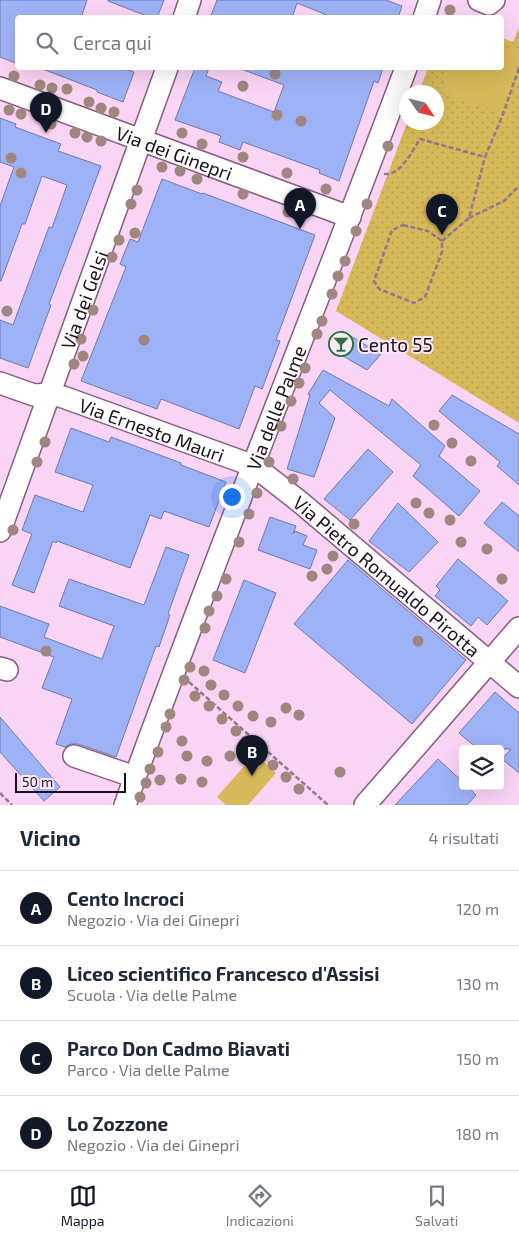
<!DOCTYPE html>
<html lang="it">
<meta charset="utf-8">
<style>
body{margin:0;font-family:"Exo 2",sans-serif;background:#f2f2f3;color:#1f2937}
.controls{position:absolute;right:15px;bottom:15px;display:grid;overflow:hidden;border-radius:5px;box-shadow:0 5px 20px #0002}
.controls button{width:45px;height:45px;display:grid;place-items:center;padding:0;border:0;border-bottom:1px solid #e0e1e3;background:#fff;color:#1f2937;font:25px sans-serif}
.compass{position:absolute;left:399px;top:85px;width:45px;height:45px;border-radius:50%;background:#fff;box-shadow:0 5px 20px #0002;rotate:125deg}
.scale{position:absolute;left:15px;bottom:12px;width:111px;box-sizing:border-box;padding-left:5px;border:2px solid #1f0f1d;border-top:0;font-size:14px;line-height:18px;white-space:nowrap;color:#1f0f1d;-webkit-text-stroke:4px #fbe8f8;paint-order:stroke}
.you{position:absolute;left:231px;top:496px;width:18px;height:18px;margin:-12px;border:4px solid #fff;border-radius:50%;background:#1a73e8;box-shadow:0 0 0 8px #1a73e833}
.badge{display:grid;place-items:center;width:32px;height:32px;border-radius:50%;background:#111827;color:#fff;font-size:16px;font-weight:700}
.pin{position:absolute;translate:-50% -41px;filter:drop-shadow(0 1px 2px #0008)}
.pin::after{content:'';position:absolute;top:26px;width:18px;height:15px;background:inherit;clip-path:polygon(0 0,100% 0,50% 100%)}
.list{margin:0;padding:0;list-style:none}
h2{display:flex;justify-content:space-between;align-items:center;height:65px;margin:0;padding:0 20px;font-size:21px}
h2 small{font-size:16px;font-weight:400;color:#747a83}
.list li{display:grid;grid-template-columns:32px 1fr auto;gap:15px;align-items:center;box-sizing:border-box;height:75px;padding:0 20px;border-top:1px solid #e0e1e3}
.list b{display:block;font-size:19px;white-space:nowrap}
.list p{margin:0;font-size:16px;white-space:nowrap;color:#747a83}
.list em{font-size:16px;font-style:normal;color:#747a83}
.icon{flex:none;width:28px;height:28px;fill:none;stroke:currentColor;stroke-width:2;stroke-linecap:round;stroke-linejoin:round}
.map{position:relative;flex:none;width:519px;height:805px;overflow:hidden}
.search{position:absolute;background:#fff;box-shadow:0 5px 20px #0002;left:15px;right:15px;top:15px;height:55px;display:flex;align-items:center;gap:12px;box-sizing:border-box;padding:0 18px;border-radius:5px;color:#747a83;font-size:19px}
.sheet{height:365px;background:#fff}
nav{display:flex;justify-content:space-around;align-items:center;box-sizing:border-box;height:70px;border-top:1px solid #e0e1e3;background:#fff;font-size:14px;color:#747a83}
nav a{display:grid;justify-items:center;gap:2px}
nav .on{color:#111827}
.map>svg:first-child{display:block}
.grass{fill:url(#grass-dots)}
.pitch{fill:#d8b959}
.building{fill:#9eb2f7;stroke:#6e7cab}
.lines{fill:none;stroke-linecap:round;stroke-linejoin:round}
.minor-casing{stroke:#875d81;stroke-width:24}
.path{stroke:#93778e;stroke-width:2.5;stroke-dasharray:5 2.5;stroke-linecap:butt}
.minor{stroke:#fff;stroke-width:21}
.tree{fill:#9f867e}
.labels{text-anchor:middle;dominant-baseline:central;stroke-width:4;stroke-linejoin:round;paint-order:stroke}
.street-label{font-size:19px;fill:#1f0f1d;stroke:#fbe8f8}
.poi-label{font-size:19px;fill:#1f0f1d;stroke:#fbe8f8;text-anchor:start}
</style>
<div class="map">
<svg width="519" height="805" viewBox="0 0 519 805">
<defs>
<pattern id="grass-dots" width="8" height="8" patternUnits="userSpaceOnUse" patternTransform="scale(1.25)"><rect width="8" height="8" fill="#d8b959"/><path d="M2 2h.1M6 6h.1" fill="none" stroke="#b99e4d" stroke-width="1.8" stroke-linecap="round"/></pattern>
</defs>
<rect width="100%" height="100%" fill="#fad4f4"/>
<!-- grass -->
<path class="grass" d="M 519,27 L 519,423 L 336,311 L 407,123 L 436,122 L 436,92 L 419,92 L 428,68 L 502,68 L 502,38 L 513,42 Z"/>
<!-- pitch -->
<path class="pitch" d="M 502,48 L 519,53 L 519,57 L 501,112 L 441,93 L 449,68 L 502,68 Z
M 255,754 L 276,773 L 248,805 L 226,805 L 217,797 Z"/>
<!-- building -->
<path class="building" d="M 0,0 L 87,0 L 81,18 L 18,18 L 18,64 L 0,57 Z
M 108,0 L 164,0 L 157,18 L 152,18 L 108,1 Z
M 217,0 L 386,0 L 402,6 L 398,18 L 334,18 L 297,3 L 292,18 L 210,18 Z
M 40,68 L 122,68 L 134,72 L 123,102 L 97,92 L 97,90 Z
M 195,68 L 209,68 L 206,76 L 222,82 L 218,91 L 274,112 L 284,85 L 241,69 L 241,68 L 383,68 L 378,83 L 374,81 L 339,181 L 319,173 L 320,170 L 243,142 L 240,150 L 219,142 L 221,136 L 175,120 Z
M 0,118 L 16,124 L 15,127 L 61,144 L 58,151 L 101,166 L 49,304 L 51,305 L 28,368 L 0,358 L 0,320 L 13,325 L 49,227 L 52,228 L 67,185 L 42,176 L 25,224 L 22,224 L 1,281 L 0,281 L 0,206 L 14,167 L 0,162 Z
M 162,179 L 202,194 L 203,193 L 315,235 L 276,340 L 280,341 L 262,389 L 255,386 L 239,429 L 161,399 L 157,409 L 81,381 L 126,267 L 120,264 L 130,239 L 138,242 Z
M 342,331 L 381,354 L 367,370 L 331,349 Z
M 323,370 L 389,406 L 392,399 L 445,446 L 439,456 L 480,491 L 459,516 L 413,476 L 421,465 L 330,390 L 319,403 L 335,418 L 314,477 L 287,469 L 310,395 L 308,394 Z
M 452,395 L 519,434 L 519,485 L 497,466 L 500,462 L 439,411 Z
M 71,428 L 109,442 L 111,437 L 181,463 L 181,465 L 226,482 L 209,527 L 164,511 L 161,519 L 150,515 L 130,568 L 57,541 L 56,543 L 53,541 L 34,593 L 12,585 L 32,534 L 22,530 L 35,495 L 83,512 L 93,485 L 55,472 Z
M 368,449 L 393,472 L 350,520 L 324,499 Z
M 502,502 L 519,516 L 519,552 L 484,523 Z
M 398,503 L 438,542 L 409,572 L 369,541 Z
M 270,517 L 296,526 L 293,534 L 295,531 L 307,536 L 303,545 L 317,550 L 310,569 L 258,550 Z
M 166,547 L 189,555 L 168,614 L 170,615 L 159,647 L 156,646 L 116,757 L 78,744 L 71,744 L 65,747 L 56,744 L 72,699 L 42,688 L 54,657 L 0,637 L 0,606 L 49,624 L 44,637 L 102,659 L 114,626 L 59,606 L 69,579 L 144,605 Z
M 458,559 L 508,601 L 487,625 L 478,617 L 471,626 L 435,596 L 440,590 L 436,586 Z
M 348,560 L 466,660 L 412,724 L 294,624 Z
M 244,580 L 276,593 L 245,673 L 213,660 Z
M 495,692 L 519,713 L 519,773 L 502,759 L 511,749 L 478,749 L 459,733 Z
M 0,717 L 60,787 L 44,801 L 0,752 Z
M 438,759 L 463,782 L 463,786 L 467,786 L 476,795 L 467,805 L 395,805 Z"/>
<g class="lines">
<defs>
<g id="minor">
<path d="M 479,0 L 489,4 L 494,0"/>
<path d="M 184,18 L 190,0"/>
<path d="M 424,18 L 430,0"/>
<path id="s1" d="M 0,88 L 350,217"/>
<path id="s2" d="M 0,383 L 34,395 L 49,394 L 63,397 L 254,466 L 300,502 L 519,687"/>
<path id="s3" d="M 0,531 L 167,68"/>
<path d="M 0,668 L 7,670"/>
<path d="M 74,756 L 135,777"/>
<path id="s4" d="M 125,805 C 214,558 314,314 406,68"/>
<path d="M 365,805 L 519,628"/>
</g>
</defs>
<!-- minor casing -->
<use href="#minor" class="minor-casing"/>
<!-- path -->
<path class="path" d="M 384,174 C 401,176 412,151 420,139 L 485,157 L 502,117 L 519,68
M 469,218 L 504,201 L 519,186
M 403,225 L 428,231 L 442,241 L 442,252 L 425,297 L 414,303 L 379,289 L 374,281 L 392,230 Z
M 442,241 L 469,218 L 485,157
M 189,682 L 328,805
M 0,793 L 12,805"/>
<!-- minor -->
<use href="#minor" class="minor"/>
</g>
<!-- trees -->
<g class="tree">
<circle cx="450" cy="10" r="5.5"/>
<circle cx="275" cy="74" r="5.5"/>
<circle cx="14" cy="76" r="5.5"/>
<circle cx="40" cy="85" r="5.5"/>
<circle cx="243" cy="86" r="5.5"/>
<circle cx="52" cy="88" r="5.5"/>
<circle cx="67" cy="89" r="5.5"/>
<circle cx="89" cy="102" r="5.5"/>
<circle cx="101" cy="108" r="5.5"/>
<circle cx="9" cy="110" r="5.5"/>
<circle cx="114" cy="112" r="5.5"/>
<circle cx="21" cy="114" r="5.5"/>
<circle cx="277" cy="115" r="5.5"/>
<circle cx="301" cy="121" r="5.5"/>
<circle cx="51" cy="124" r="5.5"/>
<circle cx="75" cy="133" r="5.5"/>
<circle cx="182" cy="133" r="5.5"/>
<circle cx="87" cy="137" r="5.5"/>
<circle cx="101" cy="141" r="5.5"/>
<circle cx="202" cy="144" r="5.5"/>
<circle cx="388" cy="146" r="5.5"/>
<circle cx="243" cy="157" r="5.5"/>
<circle cx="11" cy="158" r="5.5"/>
<circle cx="162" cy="167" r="5.5"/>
<circle cx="180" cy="171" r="5.5"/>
<circle cx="21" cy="173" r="5.5"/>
<circle cx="287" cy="173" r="5.5"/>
<circle cx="197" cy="179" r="5.5"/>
<circle cx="326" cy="189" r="5.5"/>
<circle cx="137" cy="190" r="5.5"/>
<circle cx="243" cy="194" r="5.5"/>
<circle cx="131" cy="204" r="5.5"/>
<circle cx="367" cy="204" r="5.5"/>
<circle cx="288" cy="212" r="5.5"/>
<circle cx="356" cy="231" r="5.5"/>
<circle cx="135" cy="233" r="5.5"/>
<circle cx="119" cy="240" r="5.5"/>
<circle cx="112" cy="257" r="5.5"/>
<circle cx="345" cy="261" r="5.5"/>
<circle cx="338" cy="276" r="5.5"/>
<circle cx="332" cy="294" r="5.5"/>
<circle cx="93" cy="310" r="5.5"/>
<circle cx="7" cy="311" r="5.5"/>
<circle cx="322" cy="321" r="5.5"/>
<circle cx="317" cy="334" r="5.5"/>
<circle cx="81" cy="339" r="5.5"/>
<circle cx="144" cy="340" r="5.5"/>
<circle cx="83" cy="356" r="5.5"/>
<circle cx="74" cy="364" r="5.5"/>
<circle cx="305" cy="368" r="5.5"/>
<circle cx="299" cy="383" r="5.5"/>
<circle cx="291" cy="401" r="5.5"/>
<circle cx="434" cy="425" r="5.5"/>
<circle cx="281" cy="426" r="5.5"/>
<circle cx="45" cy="442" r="5.5"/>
<circle cx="452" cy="443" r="5.5"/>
<circle cx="471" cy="461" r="5.5"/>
<circle cx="37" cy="462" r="5.5"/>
<circle cx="269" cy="462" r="5.5"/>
<circle cx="293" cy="479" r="5.5"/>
<circle cx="257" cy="493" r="5.5"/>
<circle cx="416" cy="503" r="5.5"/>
<circle cx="429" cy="513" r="5.5"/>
<circle cx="249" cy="514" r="5.5"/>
<circle cx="450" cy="520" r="5.5"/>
<circle cx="354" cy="524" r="5.5"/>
<circle cx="13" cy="530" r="5.5"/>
<circle cx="239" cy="542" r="5.5"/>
<circle cx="461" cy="542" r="5.5"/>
<circle cx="487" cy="549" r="5.5"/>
<circle cx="333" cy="556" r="5.5"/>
<circle cx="327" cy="569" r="5.5"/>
<circle cx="312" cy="576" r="5.5"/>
<circle cx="226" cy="579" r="5.5"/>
<circle cx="502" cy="579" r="5.5"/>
<circle cx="217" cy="596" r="5.5"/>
<circle cx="209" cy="611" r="5.5"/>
<circle cx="205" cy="628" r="5.5"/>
<circle cx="418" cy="641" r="5.5"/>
<circle cx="46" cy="651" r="5.5"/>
<circle cx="190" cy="667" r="5.5"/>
<circle cx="204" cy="671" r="5.5"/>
<circle cx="184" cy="680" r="5.5"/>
<circle cx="211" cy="685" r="5.5"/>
<circle cx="224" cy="695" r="5.5"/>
<circle cx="195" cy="696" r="5.5"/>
<circle cx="209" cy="706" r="5.5"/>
<circle cx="238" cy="706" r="5.5"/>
<circle cx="286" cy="708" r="5.5"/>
<circle cx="170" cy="714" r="5.5"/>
<circle cx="299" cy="715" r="5.5"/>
<circle cx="253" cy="716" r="5.5"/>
<circle cx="222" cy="719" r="5.5"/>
<circle cx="271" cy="722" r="5.5"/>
<circle cx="166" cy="727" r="5.5"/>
<circle cx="236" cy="731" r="5.5"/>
<circle cx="182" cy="741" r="5.5"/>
<circle cx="246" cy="741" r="5.5"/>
<circle cx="158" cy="752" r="5.5"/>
<circle cx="260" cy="753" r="5.5"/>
<circle cx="187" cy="756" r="5.5"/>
<circle cx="230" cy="756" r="5.5"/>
<circle cx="207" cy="761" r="5.5"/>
<circle cx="273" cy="765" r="5.5"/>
<circle cx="150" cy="769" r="5.5"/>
<circle cx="340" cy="772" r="5.5"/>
<circle cx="286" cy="777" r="5.5"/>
<circle cx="181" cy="779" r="5.5"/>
<circle cx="160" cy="780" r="5.5"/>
<circle cx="202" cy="782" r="5.5"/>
<circle cx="146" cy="783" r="5.5"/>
<circle cx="299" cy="789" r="5.5"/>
<circle cx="140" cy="797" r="5.5"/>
</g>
<!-- icons -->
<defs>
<symbol id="bar-ring" viewBox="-11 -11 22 22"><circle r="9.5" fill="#fbe8f8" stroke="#277341" stroke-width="1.5"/><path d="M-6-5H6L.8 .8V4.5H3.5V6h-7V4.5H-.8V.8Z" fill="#277341"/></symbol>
</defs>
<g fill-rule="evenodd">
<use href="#bar-ring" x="327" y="330" width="28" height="28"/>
</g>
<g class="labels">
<!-- street labels -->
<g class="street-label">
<text stroke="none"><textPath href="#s1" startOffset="186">Via dei Ginepri</textPath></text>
<text stroke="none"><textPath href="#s3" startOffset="246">Via dei Gelsi</textPath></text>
<text stroke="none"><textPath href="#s4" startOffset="425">Via delle Palme</textPath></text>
<text stroke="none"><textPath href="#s2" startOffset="160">Via Ernesto Mauri</textPath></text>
<text stroke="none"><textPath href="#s2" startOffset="441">Via Pietro Romualdo Pirotta</textPath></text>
</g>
<!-- poi labels -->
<g class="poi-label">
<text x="358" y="344">Cento 55</text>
</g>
</g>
</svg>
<div class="controls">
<button><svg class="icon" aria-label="layers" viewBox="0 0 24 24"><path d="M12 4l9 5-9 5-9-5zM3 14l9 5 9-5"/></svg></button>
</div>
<svg class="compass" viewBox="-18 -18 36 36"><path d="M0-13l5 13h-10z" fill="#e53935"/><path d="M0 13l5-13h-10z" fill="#747a83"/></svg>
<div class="scale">50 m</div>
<div class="you"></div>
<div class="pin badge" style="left:300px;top:229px">A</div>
<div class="pin badge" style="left:252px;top:776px">B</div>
<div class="pin badge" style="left:442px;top:235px">C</div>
<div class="pin badge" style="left:46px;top:133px">D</div>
<div class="search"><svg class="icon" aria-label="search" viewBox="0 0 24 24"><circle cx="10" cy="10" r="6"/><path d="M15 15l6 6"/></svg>Cerca qui</div>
</div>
<section class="sheet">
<h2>Vicino<small>4 risultati</small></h2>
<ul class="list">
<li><span class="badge">A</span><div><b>Cento Incroci</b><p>Negozio · Via dei Ginepri</p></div><em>120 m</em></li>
<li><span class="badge">B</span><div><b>Liceo scientifico Francesco d'Assisi</b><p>Scuola · Via delle Palme</p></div><em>130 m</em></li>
<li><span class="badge">C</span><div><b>Parco Don Cadmo Biavati</b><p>Parco · Via delle Palme</p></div><em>150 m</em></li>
<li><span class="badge">D</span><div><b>Lo Zozzone</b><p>Negozio · Via dei Ginepri</p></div><em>180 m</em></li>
</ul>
</section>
<nav>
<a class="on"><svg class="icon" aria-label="map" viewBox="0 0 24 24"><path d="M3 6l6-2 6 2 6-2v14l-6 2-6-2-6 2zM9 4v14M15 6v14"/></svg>Mappa</a>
<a><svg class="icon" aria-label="directions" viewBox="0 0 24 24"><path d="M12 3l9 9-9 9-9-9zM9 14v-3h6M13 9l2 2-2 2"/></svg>Indicazioni</a>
<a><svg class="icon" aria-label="saved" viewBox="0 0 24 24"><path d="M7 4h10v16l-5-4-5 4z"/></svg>Salvati</a>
</nav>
